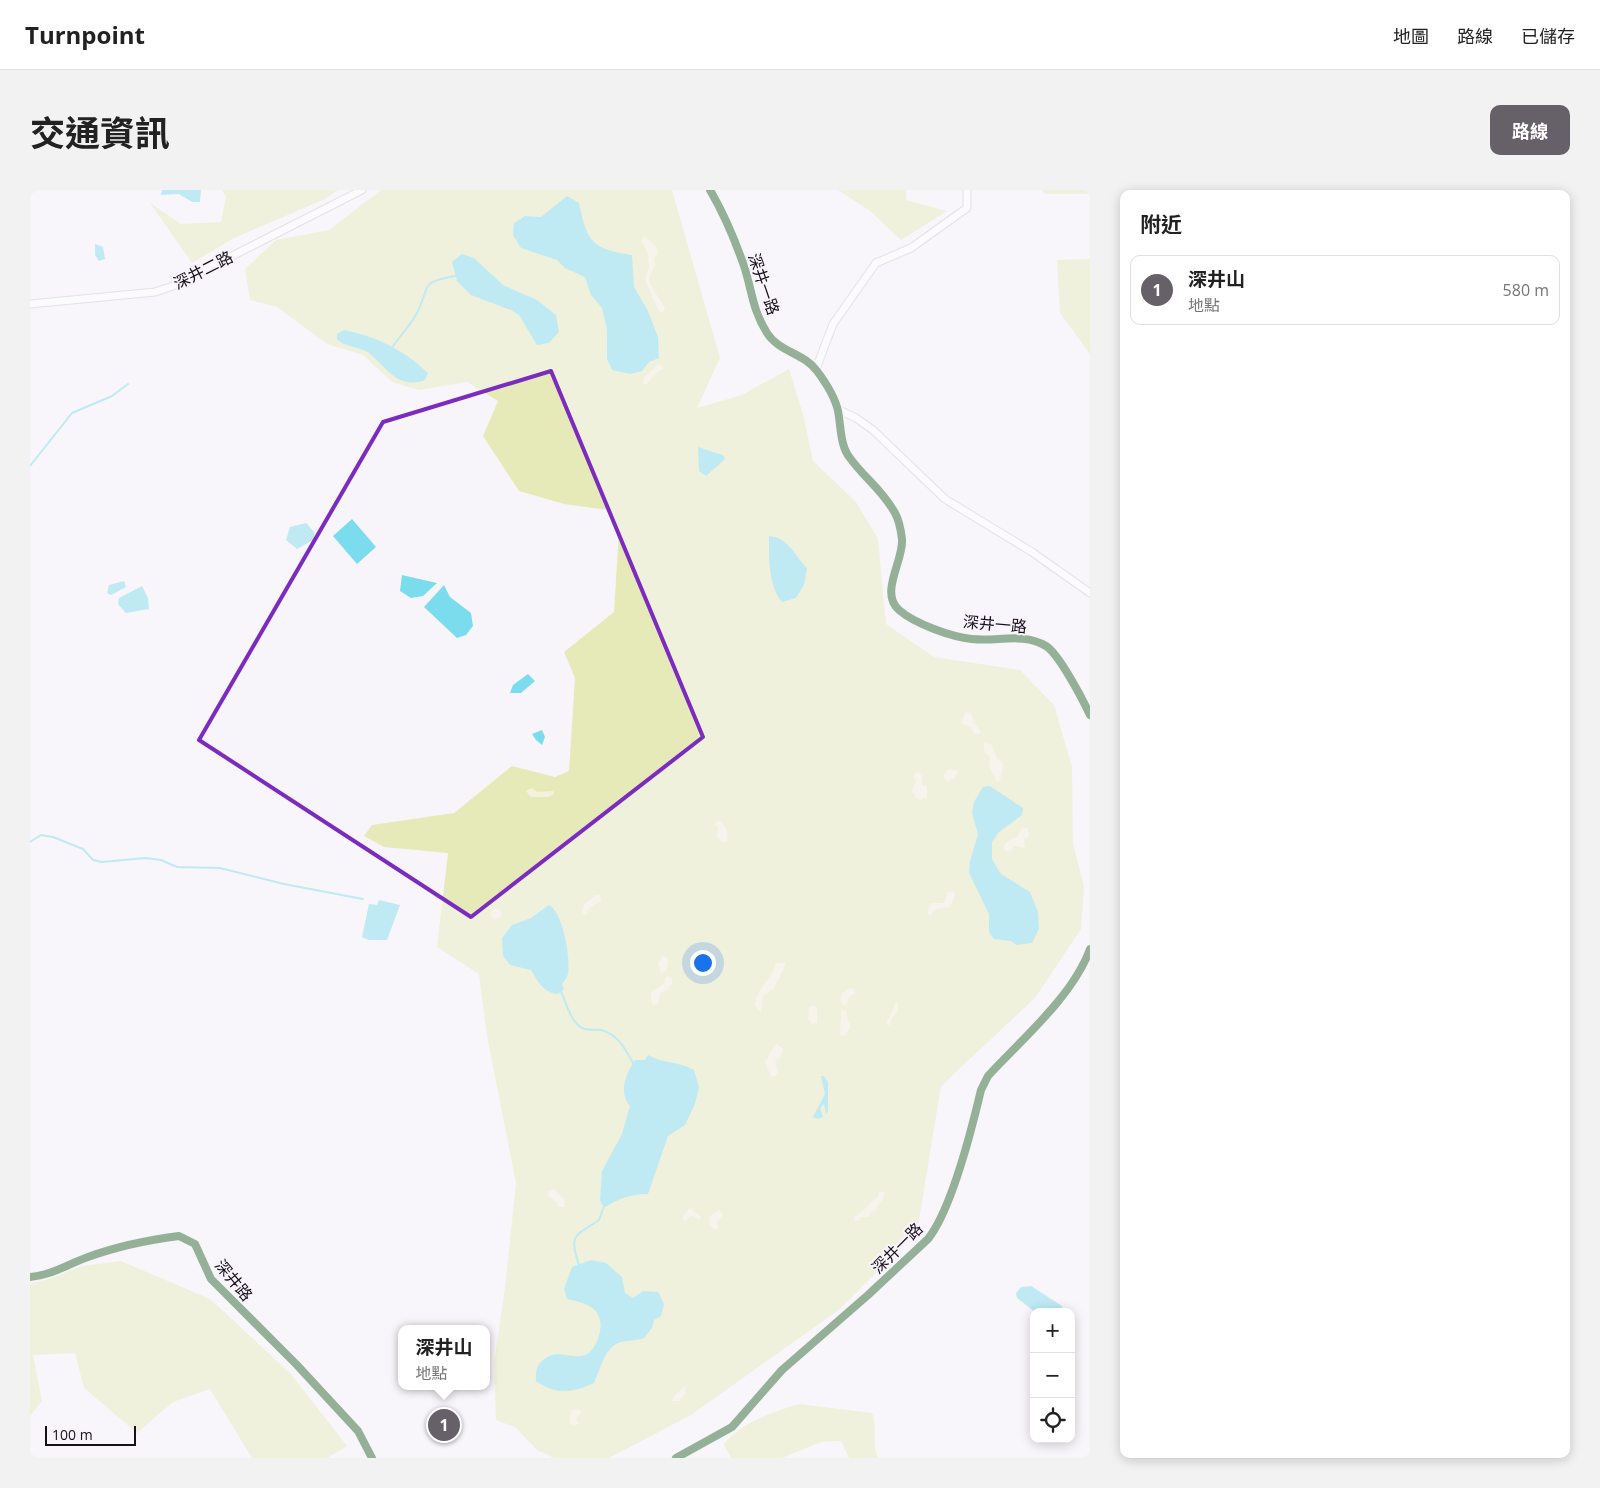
<!DOCTYPE html>
<html lang="zh-TW">
<meta charset="utf-8">
<style>
body{margin:0;font-family:"Open Sans","Noto Sans TC",sans-serif;background:#f2f2f2;color:#222}
.controls{position:absolute;right:15px;bottom:15px;display:grid;overflow:hidden;border-radius:10px;box-shadow:0 2px 12px #0003}
.controls button{width:45px;height:45px;display:grid;place-items:center;padding:0;border:0;border-bottom:1px solid #e0e0e0;background:#fff;color:#222;font:25px sans-serif}
.scale{position:absolute;left:15px;bottom:12px;width:91px;box-sizing:border-box;padding-left:5px;border:2px solid #170f1a;border-top:0;font-size:14px;line-height:18px;white-space:nowrap;color:#170f1a;-webkit-text-stroke:4px #f8f4fb;paint-order:stroke}
.you{position:absolute;left:672px;top:772px;width:18px;height:18px;margin:-12px;border:4px solid #fff;border-radius:50%;background:#1a73e8;box-shadow:0 0 0 8px #1a73e833}
.badge{display:grid;place-items:center;width:32px;height:32px;border-radius:50%;background:#666068;color:#fff;font-size:16px;font-weight:700}
.pin{position:absolute;translate:-50% -50%;border:2px solid #fff;box-shadow:0 1px 5px #0006}
.popup{position:absolute;left:368px;top:1135px;width:92px;height:65px;box-sizing:border-box;display:grid;place-content:center;border-radius:10px;background:#fff;filter:drop-shadow(0 1px 4px #0005);font-size:16px;white-space:nowrap;color:#767676}
.popup b{font-size:19px;color:#222}
.popup::after{content:'';position:absolute;left:50%;top:100%;margin-left:-10px;border:10px solid transparent;border-top-color:#fff}
.list{margin:0;padding:0;list-style:none}
h2{display:flex;justify-content:space-between;align-items:center;height:65px;margin:0;padding:0 20px;font-size:21px}
h2 small{font-size:16px;font-weight:400;color:#767676}
.list li{display:grid;grid-template-columns:32px 1fr auto;gap:15px;align-items:center;box-sizing:border-box;height:70px;margin:0 10px 10px;padding:0 10px;border:1px solid #e0e0e0;border-radius:10px}
.list b{display:block;font-size:19px;white-space:nowrap}
.list p{margin:0;font-size:16px;white-space:nowrap;color:#767676}
.list em{font-size:16px;font-style:normal;color:#767676}
.icon{flex:none;width:28px;height:28px;fill:none;stroke:currentColor;stroke-width:2;stroke-linecap:round;stroke-linejoin:round}
.map{position:relative;flex:none;width:1060px;height:1268px;overflow:hidden;border-radius:10px}
header{display:flex;align-items:center;gap:30px;box-sizing:border-box;height:70px;padding:0 25px;background:#fff;border-bottom:1px solid #e0e0e0}
header strong{font-size:24px}
nav{display:flex;gap:28px;margin-inline-start:auto;font-size:18px}
.intro{display:flex;align-items:center;justify-content:space-between;box-sizing:border-box;height:120px;padding:0 30px}
h1{margin:0;font-size:35px}
.button{padding:12px 22px;border-radius:10px;background:#666068;color:#fff;font-size:18px;font-weight:700}
main{display:flex;gap:30px;padding:0 30px}
aside{flex:1;background:#fff;border-radius:10px;box-shadow:0 2px 12px #0003}
.map>svg:first-child{display:block}
.green{fill:#e6eab9}
.sand{fill:#f7f0de}
.water{fill:#7adcec}
.lines{fill:none;stroke-linecap:round;stroke-linejoin:round}
.stream{stroke:#7adcec;stroke-width:2}
.minor-casing{stroke:#cdc8d0;stroke-width:9}
.minor{stroke:#fefefe;stroke-width:7}
.cycleway-casing{stroke:#f8f4fb;stroke-width:11}
.cycleway{stroke:#1b5e20;stroke-width:8}
.marked{fill:none;stroke:#7b2cbf;stroke-width:4;stroke-linejoin:round}
.labels{text-anchor:middle;dominant-baseline:central;stroke-width:4;stroke-linejoin:round;paint-order:stroke}
.street-label{font-size:16px;fill:#170f1a;stroke:#f8f4fb}
</style>
<header>
<strong>Turnpoint</strong>
<nav><a>地圖</a><a>路線</a><a>已儲存</a></nav>
</header>
<div class="intro"><h1>交通資訊</h1><a class="button">路線</a></div>
<main>
<div class="map">
<svg width="1060" height="1268" viewBox="0 0 1060 1268">
<rect width="100%" height="100%" fill="#f8f5fa"/>
<!-- green -->
<path class="green" d="M 192,0 L 308,0 L 295,9 L 204,48 L 162,73 L 120,13 L 151,34 L 191,32 L 196,7 Z
M 351,0 L 642,0 L 690,168 L 667,218 L 712,205 L 759,179 L 774,228 L 783,271 L 826,312 L 848,349 L 856,434 L 904,467 L 990,480 L 1024,515 L 1042,577 L 1043,654 L 1054,696 L 1051,739 L 1005,808 L 911,896 L 887,1042 L 810,1119 L 661,1225 L 579,1268 L 524,1268 L 507,1260 L 485,1237 L 466,1230 L 464,1173 L 475,1098 L 486,993 L 457,846 L 449,784 L 407,757 L 418,663 L 354,657 L 334,646 L 342,635 L 424,623 L 482,576 L 525,587 L 539,581 L 545,488 L 534,462 L 584,422 L 589,341 L 578,320 L 534,314 L 489,301 L 453,246 L 468,211 L 437,192 L 389,200 L 362,192 L 333,165 L 297,154 L 247,117 L 220,110 L 215,79 L 246,50 L 299,40 Z
M 808,0 L 876,0 L 876,10 L 917,21 L 871,50 L 840,21 Z
M 1012,0 L 1060,0 L 1060,4 L 1015,4 Z
M 1060,69 L 1060,164 L 1030,123 L 1027,70 Z
M 91,1071 L 180,1109 L 261,1184 L 317,1256 L 297,1268 L 222,1268 L 180,1199 L 143,1212 L 107,1243 L 54,1198 L 45,1163 L 3,1165 L 12,1211 L 0,1226 L 0,1094 L 52,1076 Z
M 769,1214 L 842,1223 C 848,1237 841,1251 848,1268 L 819,1268 L 811,1251 L 791,1252 L 752,1268 L 701,1268 L 694,1254 C 712,1232 743,1222 769,1214 Z"/>
<!-- sand -->
<path class="sand" d="M 615,46 L 627,58 L 628,64 L 624,68 L 625,75 L 619,88 L 620,94 L 635,118 L 633,122 L 629,122 L 615,90 L 619,77 L 618,63 L 611,50 Z
M 628,174 L 634,178 L 625,184 L 617,194 L 613,194 L 614,188 Z
M 936,522 L 941,523 L 944,532 L 951,542 L 949,544 L 944,544 L 942,538 L 931,533 Z
M 954,552 L 962,555 L 967,569 L 971,570 L 973,574 L 970,591 L 967,592 L 959,577 L 960,567 L 954,562 Z
M 918,579 L 928,581 L 924,589 L 920,589 L 918,592 L 913,586 Z
M 888,582 L 892,586 L 892,595 L 897,596 L 897,608 L 890,610 L 886,608 L 882,600 L 886,591 L 883,585 Z
M 502,598 L 507,602 L 523,601 L 524,604 L 518,607 L 501,607 L 496,601 Z
M 688,630 C 696,634 699,644 697,652 L 691,652 L 687,646 L 688,637 L 685,634 Z
M 992,638 L 998,638 L 999,647 L 994,649 L 995,658 L 983,656 L 982,661 L 977,662 L 974,659 L 975,653 L 987,647 Z
M 924,701 L 925,705 L 920,717 L 905,719 L 900,726 L 897,723 L 901,713 L 914,713 L 918,702 Z
M 564,705 L 570,705 L 571,711 L 558,719 L 557,725 L 554,725 L 552,723 L 554,714 L 562,709 Z
M460.5 724a5.5 5.5 0 1 1 11 0a5.5 5.5 0 1 1-11 0Z
M 633,765 L 638,769 L 636,781 L 631,783 L 628,774 Z
M 746,773 L 755,773 L 755,776 L 744,798 L 733,806 L 731,821 L 729,821 L 725,815 C 726,799 742,790 746,773 Z
M 638,786 L 642,788 L 642,794 L 637,800 L 630,803 L 628,814 L 622,815 L 621,802 L 634,794 L 635,788 Z
M 820,798 L 823,798 L 826,803 L 819,807 L 816,815 L 813,815 L 811,812 L 812,803 Z
M 866,811 L 868,813 L 868,821 L 861,830 L 860,836 L 856,832 L 860,827 Z
M 782,815 L 787,817 L 787,832 L 783,834 L 778,829 L 779,817 Z
M 816,820 L 818,831 L 821,836 L 815,846 L 810,845 L 811,821 Z
M 746,854 L 753,858 L 750,869 L 745,870 L 748,882 L 746,886 L 741,886 L 735,872 Z
M 524,999 L 534,1009 L 535,1017 L 528,1017 L 527,1012 L 518,1006 L 519,1001 Z
M 849,1002 L 855,1002 C 854,1010 848,1013 846,1021 L 840,1022 L 839,1027 L 831,1027 L 830,1030 L 824,1031 L 825,1026 C 835,1021 839,1013 848,1007 Z
M 660,1018 L 671,1027 L 670,1030 L 661,1026 L 656,1031 L 653,1030 L 653,1026 Z
M 690,1020 L 693,1025 L 687,1033 L 689,1038 L 685,1040 L 679,1034 L 680,1026 Z
M 655,1196 L 656,1203 L 649,1211 L 642,1211 L 644,1206 Z
M 549,1219 L 551,1222 L 546,1229 L 549,1233 L 544,1236 L 540,1233 L 541,1220 Z"/>
<!-- water -->
<path class="water" d="M 132,0 L 171,0 L 170,12 L 162,12 L 149,4 L 131,5 Z
M 537,6 L 549,13 C 557,52 562,59 602,65 L 604,97 L 618,121 L 628,147 L 629,168 L 619,172 L 612,181 L 600,184 L 582,180 L 577,169 L 577,139 L 572,118 L 561,105 L 555,87 L 535,78 L 527,70 L 491,58 L 483,45 L 484,33 L 495,26 L 511,27 Z
M 65,54 L 73,57 L 75,69 L 69,71 L 65,65 Z
M 432,64 L 444,68 L 473,95 L 507,110 L 526,125 L 529,142 L 519,153 L 507,155 L 489,125 L 481,120 L 441,105 L 427,91 L 422,72 Z
M 314,140 C 347,147 373,159 398,183 L 395,190 C 368,200 357,178 339,163 C 329,156 316,158 307,149 L 307,144 Z
M 668,257 L 693,265 L 695,269 L 676,286 L 669,281 Z
M 322,329 L 346,357 L 327,374 L 303,346 Z
M 276,333 L 285,343 L 283,350 L 267,359 L 256,350 L 260,337 Z
M 739,346 C 758,347 765,366 777,378 L 774,395 L 766,408 L 752,412 C 738,395 739,367 739,346 Z
M 372,385 L 407,393 L 393,406 L 381,408 L 370,401 Z
M 94,391 L 96,397 L 81,405 L 77,403 L 79,395 Z
M 414,395 L 420,407 L 441,423 L 443,436 L 436,445 L 427,448 L 394,417 Z
M 112,396 L 118,408 L 119,419 L 96,423 L 88,414 L 89,408 Z
M 498,484 L 505,491 L 491,503 L 480,503 L 483,495 Z
M 512,540 L 515,547 L 512,555 L 506,550 L 502,544 Z
M 960,596 L 993,618 L 992,625 L 969,642 L 962,652 L 962,669 L 971,684 L 1000,702 L 1008,722 L 1009,739 L 1002,753 L 987,755 L 981,751 L 964,749 L 959,742 L 959,724 L 939,683 L 940,671 L 948,644 L 942,623 L 944,612 L 953,597 Z
M 349,710 L 370,715 L 357,750 L 339,750 L 332,747 L 339,714 L 347,715 Z
M 519,715 C 533,722 541,769 538,784 C 537,788 534,791 532,794 L 534,799 L 528,804 C 514,803 508,792 501,780 L 480,775 L 473,766 L 472,748 L 482,735 L 501,728 Z
M 618,865 C 633,874 649,871 664,880 L 669,897 L 665,914 L 655,935 L 638,946 L 618,1004 C 602,1004 589,1008 576,1017 L 572,1015 L 570,1010 L 572,981 L 592,944 L 600,916 C 588,902 596,883 605,870 L 615,870 Z
M 791,886 L 794,886 L 798,892 L 798,921 L 796,924 L 794,914 L 790,918 L 793,927 L 787,929 L 783,927 L 795,904 Z
M 561,1070 L 576,1073 L 592,1087 L 595,1103 L 603,1108 L 613,1101 L 628,1102 L 634,1114 L 631,1126 L 624,1130 L 622,1138 L 614,1148 C 606,1151 599,1150 591,1152 C 575,1156 570,1180 564,1193 C 542,1203 526,1205 506,1191 C 505,1179 508,1172 519,1166 C 531,1160 548,1172 560,1162 C 565,1157 569,1148 570,1141 C 574,1118 556,1113 537,1109 L 534,1099 L 542,1077 Z
M 1001,1096 L 1032,1116 L 1032,1122 L 1005,1122 L 987,1108 L 986,1103 L 991,1097 Z"/>
<g class="lines">
<!-- stream -->
<path class="stream" d="M 363,156 C 371,145 381,134 387,123 C 401,95 389,92 426,86
M 0,276 L 42,223 L 82,206 L 98,194
M 0,652 L 11,645 L 23,647 L 53,659 L 63,670 L 72,672 L 115,668 L 131,670 L 147,677 L 190,678 L 254,694 L 333,709
M 531,802 C 537,814 540,831 552,838 C 558,841 565,839 571,840 C 588,844 595,859 603,873
M 549,1075 C 538,1043 546,1046 569,1030 L 574,1016"/>
<defs>
<path id="minor" d="M 680,0 C 694,24 705,50 714,76 C 722,100 722,119 737,143 C 749,162 774,163 787,181 C 796,193 805,207 808,221 C 811,236 810,256 820,268 C 835,289 851,298 865,323 C 869,330 871,341 872,349 C 874,370 849,403 869,420 C 885,434 922,447 942,449 C 967,452 993,442 1016,456 C 1029,464 1053,510 1060,525
M 0,114 L 125,102 L 143,96 L 332,0
M 786,179 L 803,134 L 846,73 L 881,58 L 937,18 L 937,0
M 807,219 L 826,228 L 843,240 L 915,309 L 1002,362 L 1060,403
M 0,1087 C 22,1085 38,1074 58,1067 C 88,1056 118,1050 149,1046 L 165,1054 L 181,1089 L 266,1174 L 328,1241 L 342,1268
M 646,1268 L 702,1237 L 752,1180 L 838,1105 L 898,1049 C 921,1020 942,938 951,900 L 958,886 C 992,849 1043,806 1060,759"/>
</defs>
<!-- minor casing -->
<use href="#minor" class="minor-casing"/>
<!-- minor -->
<use href="#minor" class="minor"/>
<defs>
<path id="cycleway" d="M 680,0 C 694,24 705,50 714,76 C 722,100 722,119 737,143 C 749,162 774,163 787,181 C 796,193 805,207 808,221 C 811,236 810,256 820,268 C 835,289 851,298 865,323 C 869,330 871,341 872,349 C 874,370 849,403 869,420 C 885,434 922,447 942,449 C 967,452 993,442 1016,456 C 1029,464 1053,510 1060,525
M 0,1087 C 22,1085 38,1074 58,1067 C 88,1056 118,1050 149,1046 L 165,1054 L 181,1089 L 266,1174 L 328,1241 L 342,1268
M 646,1268 L 702,1237 L 752,1180 L 838,1105 L 898,1049 C 921,1020 942,938 951,900 L 958,886 C 992,849 1043,806 1060,759"/>
</defs>
<!-- cycleway casing -->
<use href="#cycleway" class="cycleway-casing"/>
<!-- cycleway -->
<use href="#cycleway" class="cycleway"/>
</g>
<!-- marked area -->
<path d="M0 0H1060V1268H0ZM 521,181 L 673,547 L 441,727 L 169,550 L 353,232 Z" fill="#f8f5fa" fill-opacity=".55" fill-rule="evenodd"/>
<path class="marked" d="M 521,181 L 673,547 L 441,727 L 169,550 L 353,232 Z"/>
<g class="labels">
<!-- street labels -->
<g class="street-label">
<text transform="translate(173 80) rotate(-27)">深井二路</text>
<text transform="translate(734 94) rotate(71)">深井一路</text>
<text transform="translate(965 434) rotate(5)">深井一路</text>
<text transform="translate(867 1058) rotate(-45)">深井一路</text>
<text transform="translate(204 1090) rotate(50)">深井路</text>
</g>
</g>
</svg>
<div class="controls">
<button>+</button>
<button>−</button>
<button><svg class="icon" aria-label="locate" viewBox="0 0 24 24"><circle cx="12" cy="12" r="6"/><path d="M12 2v4M12 18v4M2 12h4M18 12h4"/></svg></button>
</div>
<div class="scale">100 m</div>
<div class="you"></div>
<div class="pin badge" style="left:414px;top:1235px">1</div>
<div class="popup"><b>深井山</b>地點</div>
</div>
<aside>
<h2>附近<small></small></h2>
<ul class="list">
<li><span class="badge">1</span><div><b>深井山</b><p>地點</p></div><em>580 m</em></li>
</ul>
</aside>
</main>
